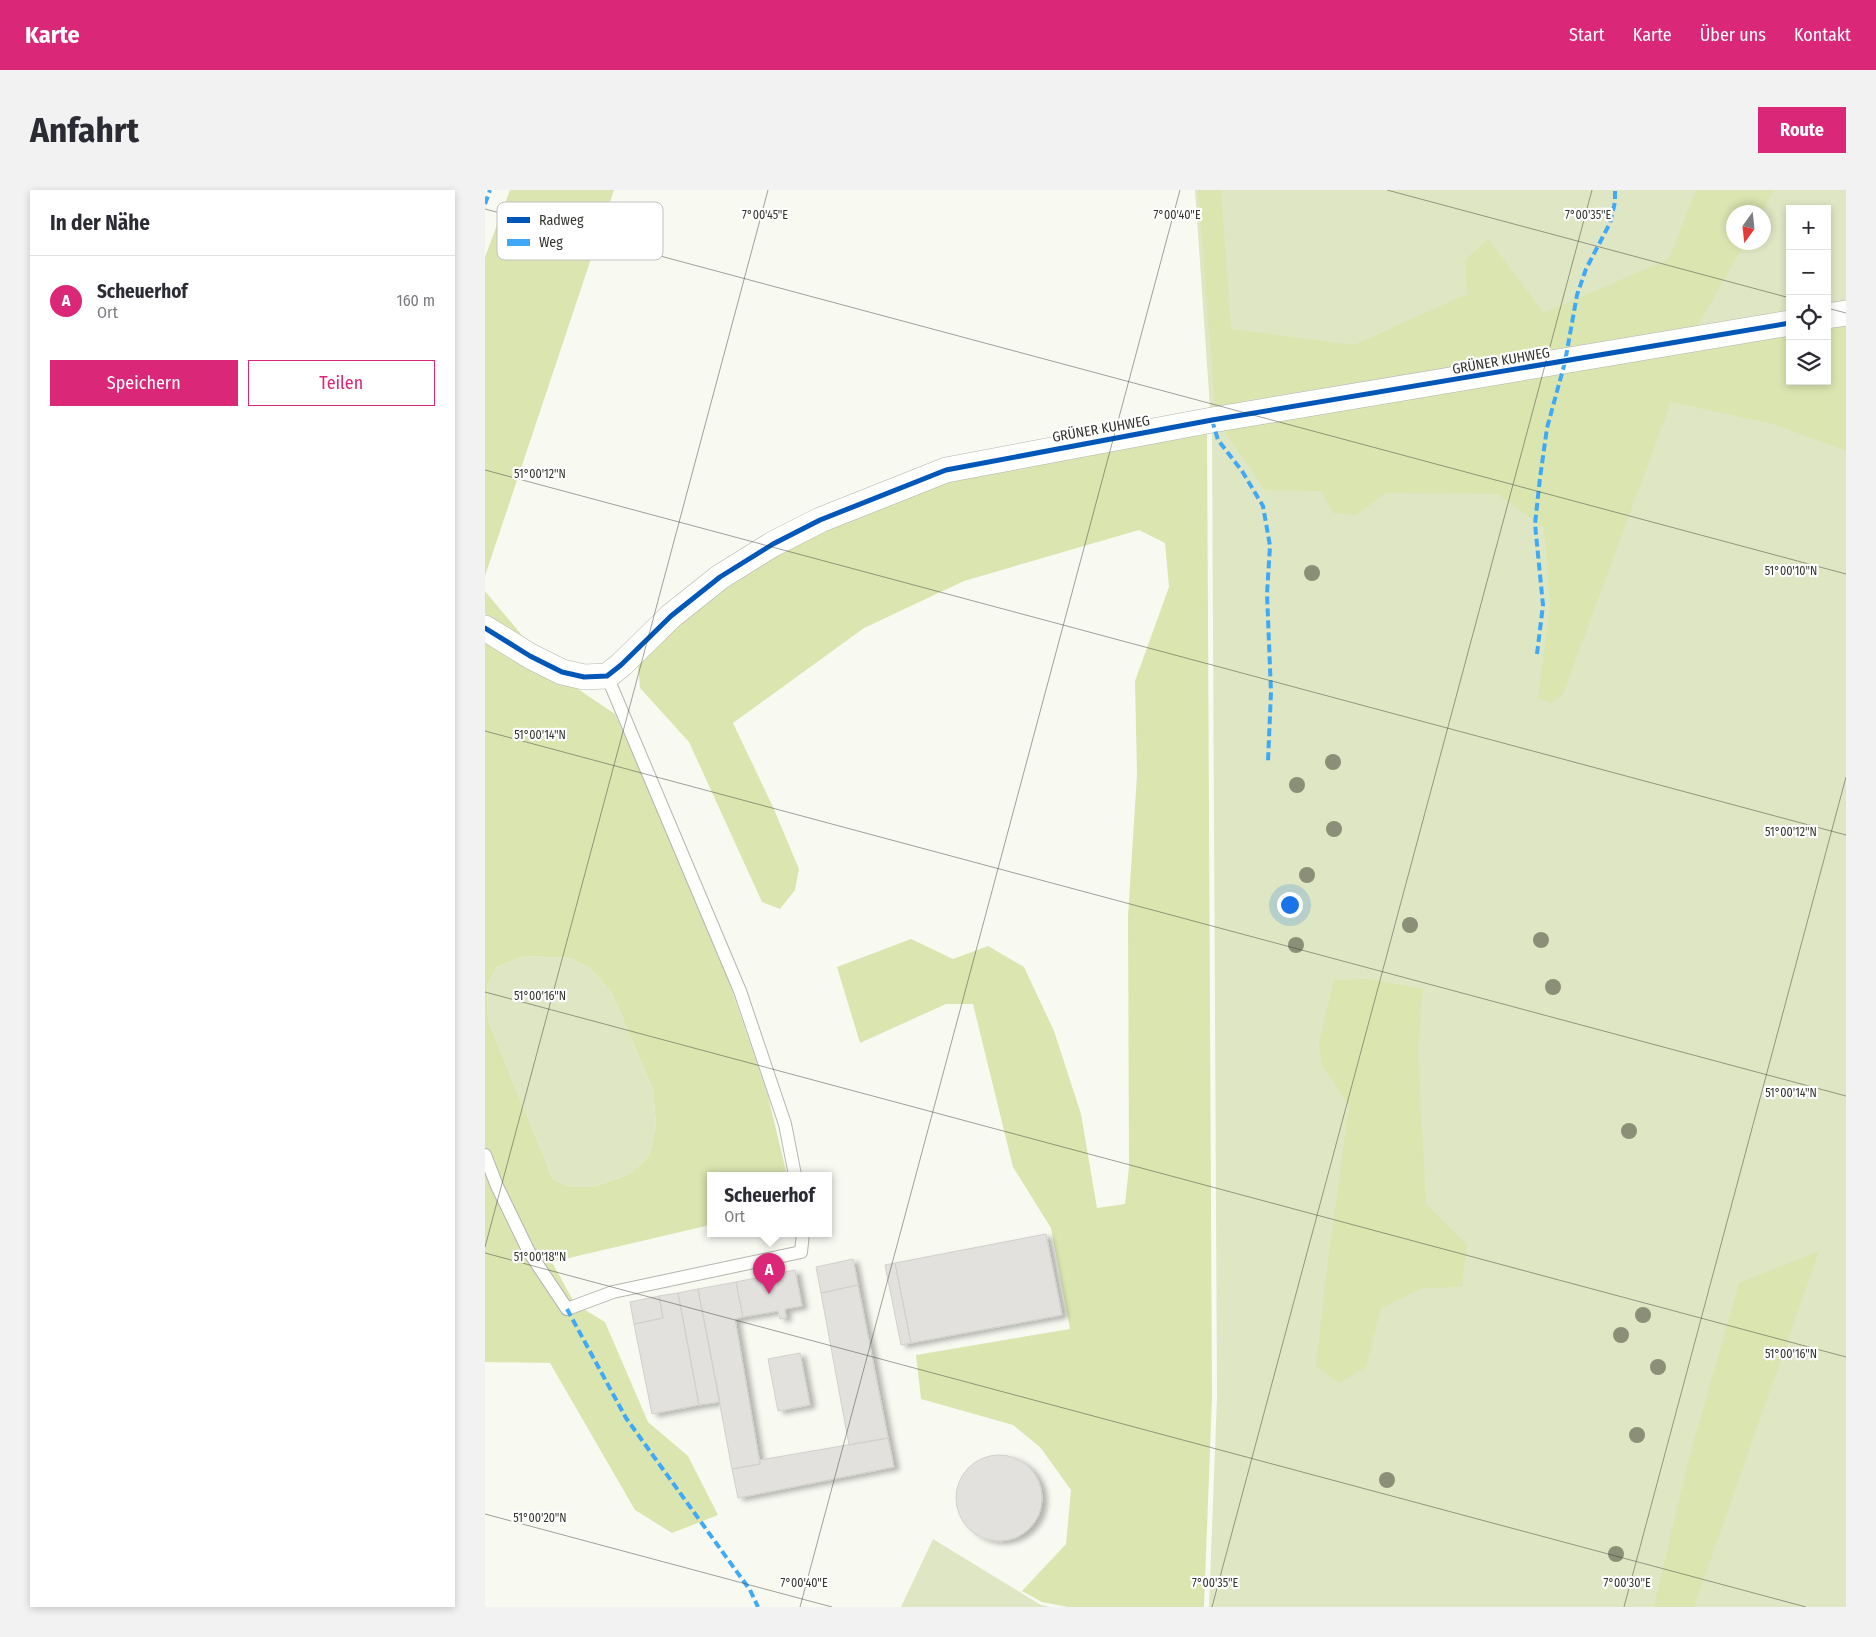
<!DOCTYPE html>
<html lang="de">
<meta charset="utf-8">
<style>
body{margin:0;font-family:"Fira Sans Condensed",sans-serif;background:#f2f2f3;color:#2b2b33}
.controls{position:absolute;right:15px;top:15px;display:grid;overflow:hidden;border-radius:0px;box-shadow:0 2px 8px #0003}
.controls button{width:45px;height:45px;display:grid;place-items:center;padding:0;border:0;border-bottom:1px solid #e1e1e2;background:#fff;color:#2b2b33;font:25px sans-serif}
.compass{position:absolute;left:1241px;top:15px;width:45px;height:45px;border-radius:50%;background:#fff;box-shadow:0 2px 8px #0003;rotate:195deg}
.you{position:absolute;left:804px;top:714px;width:18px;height:18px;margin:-12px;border:4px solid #fff;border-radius:50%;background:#1a73e8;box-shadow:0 0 0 8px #1a73e833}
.badge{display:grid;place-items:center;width:32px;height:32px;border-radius:50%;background:#db2777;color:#fff;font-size:16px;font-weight:700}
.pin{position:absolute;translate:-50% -41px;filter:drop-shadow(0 1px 2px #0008)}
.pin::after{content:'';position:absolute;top:26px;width:18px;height:15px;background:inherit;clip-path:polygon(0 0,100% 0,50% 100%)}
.popup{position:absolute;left:222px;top:982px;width:125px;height:65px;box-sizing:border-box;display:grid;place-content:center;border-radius:0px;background:#fff;filter:drop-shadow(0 1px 4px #0005);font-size:16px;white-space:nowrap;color:#7c7c81}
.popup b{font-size:19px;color:#2b2b33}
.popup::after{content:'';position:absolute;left:50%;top:100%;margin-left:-10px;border:10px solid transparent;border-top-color:#fff}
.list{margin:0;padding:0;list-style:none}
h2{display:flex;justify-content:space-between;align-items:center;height:65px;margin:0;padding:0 20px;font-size:21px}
h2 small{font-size:16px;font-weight:400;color:#7c7c81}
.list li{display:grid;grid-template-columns:32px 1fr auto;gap:15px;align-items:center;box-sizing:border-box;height:90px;padding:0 20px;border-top:1px solid #e1e1e2}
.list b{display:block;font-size:19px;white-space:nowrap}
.list p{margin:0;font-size:16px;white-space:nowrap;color:#7c7c81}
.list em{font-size:16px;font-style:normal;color:#7c7c81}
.actions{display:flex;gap:10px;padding:15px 20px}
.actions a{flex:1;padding:11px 0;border:1px solid #db2777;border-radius:0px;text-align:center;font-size:18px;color:#db2777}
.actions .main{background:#db2777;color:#fff}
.icon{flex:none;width:28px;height:28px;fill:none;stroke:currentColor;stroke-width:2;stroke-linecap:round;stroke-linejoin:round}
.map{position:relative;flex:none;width:1361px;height:1417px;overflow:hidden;border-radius:0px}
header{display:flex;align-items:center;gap:30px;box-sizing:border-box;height:70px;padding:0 25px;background:#db2777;color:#fff}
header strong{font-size:24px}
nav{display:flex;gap:28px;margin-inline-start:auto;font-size:18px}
.intro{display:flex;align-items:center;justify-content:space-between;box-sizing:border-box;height:120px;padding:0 30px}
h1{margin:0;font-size:35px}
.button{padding:12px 22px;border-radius:0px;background:#db2777;color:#fff;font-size:18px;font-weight:700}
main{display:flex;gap:30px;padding:0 30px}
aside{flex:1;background:#fff;border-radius:0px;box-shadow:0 2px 8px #0003}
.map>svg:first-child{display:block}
.green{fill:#dfe6c3;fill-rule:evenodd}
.forest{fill:#dae5b0;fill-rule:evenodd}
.building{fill:#e2e1de;stroke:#d2d0cd;filter:url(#shadow)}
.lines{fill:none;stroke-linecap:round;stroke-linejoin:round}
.lane-casing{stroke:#b3b5af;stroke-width:14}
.street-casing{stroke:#b3b5af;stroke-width:26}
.lane{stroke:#fefefd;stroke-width:12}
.street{stroke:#fefefd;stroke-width:25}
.quiet{stroke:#3fa9f5;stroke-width:4;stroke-dasharray:8 4;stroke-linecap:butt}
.cycleway-casing{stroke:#fff;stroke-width:8}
.cycleway{stroke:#0057b8;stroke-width:5}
.tree{fill:#8b8f77}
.ticks{fill:none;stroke:#34352f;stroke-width:1;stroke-opacity:0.45}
.labels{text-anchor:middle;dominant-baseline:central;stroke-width:4.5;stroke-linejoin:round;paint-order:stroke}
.street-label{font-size:14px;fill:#34352f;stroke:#fff}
.key{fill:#fff;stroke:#c2c2c1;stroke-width:1}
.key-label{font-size:14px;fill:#34352f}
.ticks-label{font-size:12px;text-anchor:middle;fill:#34352f;stroke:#fff;stroke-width:4.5;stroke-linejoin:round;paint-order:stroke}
</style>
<header>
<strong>Karte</strong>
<nav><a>Start</a><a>Karte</a><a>Über uns</a><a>Kontakt</a></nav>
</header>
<div class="intro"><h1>Anfahrt</h1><a class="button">Route</a></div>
<main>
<aside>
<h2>In der Nähe<small></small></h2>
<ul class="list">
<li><span class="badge">A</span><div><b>Scheuerhof</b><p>Ort</p></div><em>160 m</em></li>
</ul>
<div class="actions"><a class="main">Speichern</a><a>Teilen</a></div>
</aside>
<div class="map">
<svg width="1361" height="1417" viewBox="0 0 1361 1417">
<defs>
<filter id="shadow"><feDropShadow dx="5.5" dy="3" stdDeviation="2.5" flood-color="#0004"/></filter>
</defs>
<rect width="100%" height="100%" fill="#f8faf2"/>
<!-- green -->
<path class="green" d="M 710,0 L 1361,0 L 1361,1417 L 724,1417 L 732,1208 L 727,247 ZM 1305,19 L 1342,19 L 1342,191 L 1305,191 ZM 1248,22 L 1278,22 L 1278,52 L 1248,52 Z
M 39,766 L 85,768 L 105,778 L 127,803 L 168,900 L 171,936 L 164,966 L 145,984 L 108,997 L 84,997 L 68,989 L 3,830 L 2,796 L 12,777 Z
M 448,1349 L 556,1415 L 565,1417 L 416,1417 Z"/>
<!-- forest -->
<path class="forest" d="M 25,0 L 129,0 L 0,386 L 0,67 Z
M 713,0 L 736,0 L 746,139 L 869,155 L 982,104 L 980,70 L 1003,49 L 1059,123 L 1184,69 L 1211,0 L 1289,0 L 1277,22 L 1248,22 L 1248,52 L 1260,53 L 1212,137 L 730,216 Z
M 1361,127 L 1361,261 L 1288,234 L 1186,212 L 1078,504 L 1066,513 L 1053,508 L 1065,414 L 1059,338 L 1013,304 L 901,303 L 871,325 L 848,323 L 836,301 L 780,300 L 736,236 L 1305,138 L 1305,191 L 1342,191 L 1342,131 Z
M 722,236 L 727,1208 L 719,1417 L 583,1417 L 557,1412 L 537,1401 L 581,1354 L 586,1300 L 555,1257 L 528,1235 L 436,1209 L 431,1165 L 585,1139 L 566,1038 L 528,977 L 488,814 L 461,814 L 375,853 L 352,777 L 426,749 L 468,769 L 503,756 L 539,777 L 569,841 L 596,924 L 612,1018 L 640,1014 L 644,977 L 643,726 L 652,585 L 650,491 L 684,397 L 680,353 L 654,340 L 479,391 L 379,438 L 248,533 L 288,617 L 314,679 L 310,700 L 295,719 L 277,712 L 204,552 L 155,498 L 153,474 L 213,410 L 325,346 L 465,284 Z
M 0,401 L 40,449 L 0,424 Z
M 0,451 L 78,489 L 130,524 L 227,742 L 283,906 L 302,985 L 225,985 L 225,1035 L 67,1072 L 90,1114 L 120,1132 L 163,1232 L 203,1266 L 233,1325 L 187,1343 L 150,1320 L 65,1173 L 0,1172 ZM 39,766 L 85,768 L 105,778 L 127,803 L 168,900 L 171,936 L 164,966 L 145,984 L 108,997 L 84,997 L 68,989 L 3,830 L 2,796 L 12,777 Z
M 884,789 L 938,799 L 933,860 L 941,1014 L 982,1055 L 977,1097 L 937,1098 L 896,1118 L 881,1177 L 854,1193 L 831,1176 L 842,1079 L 864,916 L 837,875 L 834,853 L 849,790 Z
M 1334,1061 L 1209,1417 L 1169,1417 L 1204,1268 L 1254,1093 Z"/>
<!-- building -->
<path class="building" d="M 561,1044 L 577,1125 L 426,1153 L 410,1073 Z
M 368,1069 L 373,1095 L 336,1103 L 331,1077 Z
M 410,1073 L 426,1153 L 416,1155 L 400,1075 Z
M 310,1080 L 317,1116 L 300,1119 L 301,1128 L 295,1129 L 293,1121 L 258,1127 L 251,1092 Z
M 251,1092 L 258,1127 L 250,1129 L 275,1274 L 247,1279 L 213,1099 Z
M 373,1095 L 403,1248 L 364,1255 L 336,1103 Z
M 213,1099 L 235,1212 L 214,1215 L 193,1103 Z
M 193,1103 L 214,1215 L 167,1224 L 149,1134 L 178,1128 L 174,1106 Z
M 174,1106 L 178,1128 L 149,1134 L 145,1112 Z
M 315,1163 L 325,1215 L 293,1221 L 283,1169 Z
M 403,1248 L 409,1277 L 253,1308 L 247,1279 L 275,1274 L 275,1270 Z
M471 1308a43 43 0 1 1 86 0a43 43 0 1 1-86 0Z"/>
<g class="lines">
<defs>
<path id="lane" d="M 122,486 L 255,801 L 300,934 L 310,985
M 0,965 L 12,996 L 44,1062 L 82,1119 L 128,1102 L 316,1062 L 318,1043"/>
<path id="street" d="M 1342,126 L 1361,123
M 0,438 L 45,466 L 77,482 L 99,487 L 122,486 L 136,475 L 186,426 L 235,387 L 288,354 L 335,330 L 461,280 L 727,230 L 1305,133"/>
</defs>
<!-- lane casing -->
<use href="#lane" class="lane-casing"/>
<!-- street casing -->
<use href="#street" class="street-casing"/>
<!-- lane -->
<use href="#lane" class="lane"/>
<!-- street -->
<use href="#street" class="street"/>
<!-- quiet -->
<path class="quiet" d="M 0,14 L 5,0
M 727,230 L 733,250 L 757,281 L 778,316 L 785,356 L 782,404 L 786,502 L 783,571
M 1052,464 L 1058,415 L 1050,334 L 1055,288 L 1062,238 L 1080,172 L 1092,105 L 1101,79 L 1125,33 L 1130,12 L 1130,0
M 82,1119 L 141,1228 L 265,1400 L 273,1417"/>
<defs>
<path id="cycleway" d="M 0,438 L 45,466 L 77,482 L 99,487 L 122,486 L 136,475 L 186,426 L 235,387 L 288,354 L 335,330 L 461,280 L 727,230 L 1305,133"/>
</defs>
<!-- cycleway casing -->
<use href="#cycleway" class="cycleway-casing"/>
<!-- cycleway -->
<use href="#cycleway" class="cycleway"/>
</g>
<!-- trees -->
<g class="tree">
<circle cx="827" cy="383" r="8"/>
<circle cx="848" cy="572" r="8"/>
<circle cx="812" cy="595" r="8"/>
<circle cx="849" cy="639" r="8"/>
<circle cx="822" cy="685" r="8"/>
<circle cx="925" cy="735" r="8"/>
<circle cx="1056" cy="750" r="8"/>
<circle cx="811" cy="755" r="8"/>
<circle cx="1068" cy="797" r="8"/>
<circle cx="1144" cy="941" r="8"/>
<circle cx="1158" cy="1125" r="8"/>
<circle cx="1136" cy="1145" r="8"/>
<circle cx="1173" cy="1177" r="8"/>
<circle cx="1152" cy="1245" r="8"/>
<circle cx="902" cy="1290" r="8"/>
<circle cx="1131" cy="1364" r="8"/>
</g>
<!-- ticks -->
<path class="ticks" d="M 902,0 L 1305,108M 0,19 L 1361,384M 1342,118 L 1361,123M 0,280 L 1361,645M 0,541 L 1361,906M 0,802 L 1361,1167M 0,1057 L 283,0M 0,1063 L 1321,1417M 0,1324 L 347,1417M 315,1417 L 695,0M 727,1417 L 1107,0M 1139,1417 L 1361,587"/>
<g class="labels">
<!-- street labels -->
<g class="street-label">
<text transform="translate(1016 171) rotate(-10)">GRÜNER KUHWEG</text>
<text transform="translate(616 239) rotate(-10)">GRÜNER KUHWEG</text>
</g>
</g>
<!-- legend -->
<rect x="12" y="12" width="166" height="58" rx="8" class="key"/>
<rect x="22" y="27" width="23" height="6" fill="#0057b8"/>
<rect x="22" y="49" width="23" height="7" fill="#3fa9f5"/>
<g class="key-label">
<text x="54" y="35">Radweg</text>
<text x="54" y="57">Weg</text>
</g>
<g class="ticks-label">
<text x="280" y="29">7°00'45"E</text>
<text x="692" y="29">7°00'40"E</text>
<text x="1103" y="29">7°00'35"E</text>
<text x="55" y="288">51°00'12"N</text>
<text x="1306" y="385">51°00'10"N</text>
<text x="55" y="549">51°00'14"N</text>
<text x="1306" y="646">51°00'12"N</text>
<text x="55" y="810">51°00'16"N</text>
<text x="1306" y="907">51°00'14"N</text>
<text x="55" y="1071">51°00'18"N</text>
<text x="1306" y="1168">51°00'16"N</text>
<text x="55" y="1332">51°00'20"N</text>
<text x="319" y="1397">7°00'40"E</text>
<text x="730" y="1397">7°00'35"E</text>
<text x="1142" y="1397">7°00'30"E</text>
</g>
</svg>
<div class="controls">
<button>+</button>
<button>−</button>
<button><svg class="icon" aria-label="locate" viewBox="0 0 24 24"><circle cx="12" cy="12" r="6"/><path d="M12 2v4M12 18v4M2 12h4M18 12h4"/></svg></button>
<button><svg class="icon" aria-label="layers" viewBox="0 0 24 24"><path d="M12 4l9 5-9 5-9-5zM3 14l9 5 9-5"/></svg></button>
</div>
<svg class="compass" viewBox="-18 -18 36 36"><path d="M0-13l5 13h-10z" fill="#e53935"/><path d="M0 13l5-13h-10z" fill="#7c7c81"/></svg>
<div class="you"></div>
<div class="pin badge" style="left:284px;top:1104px">A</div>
<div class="popup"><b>Scheuerhof</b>Ort</div>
</div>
</main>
